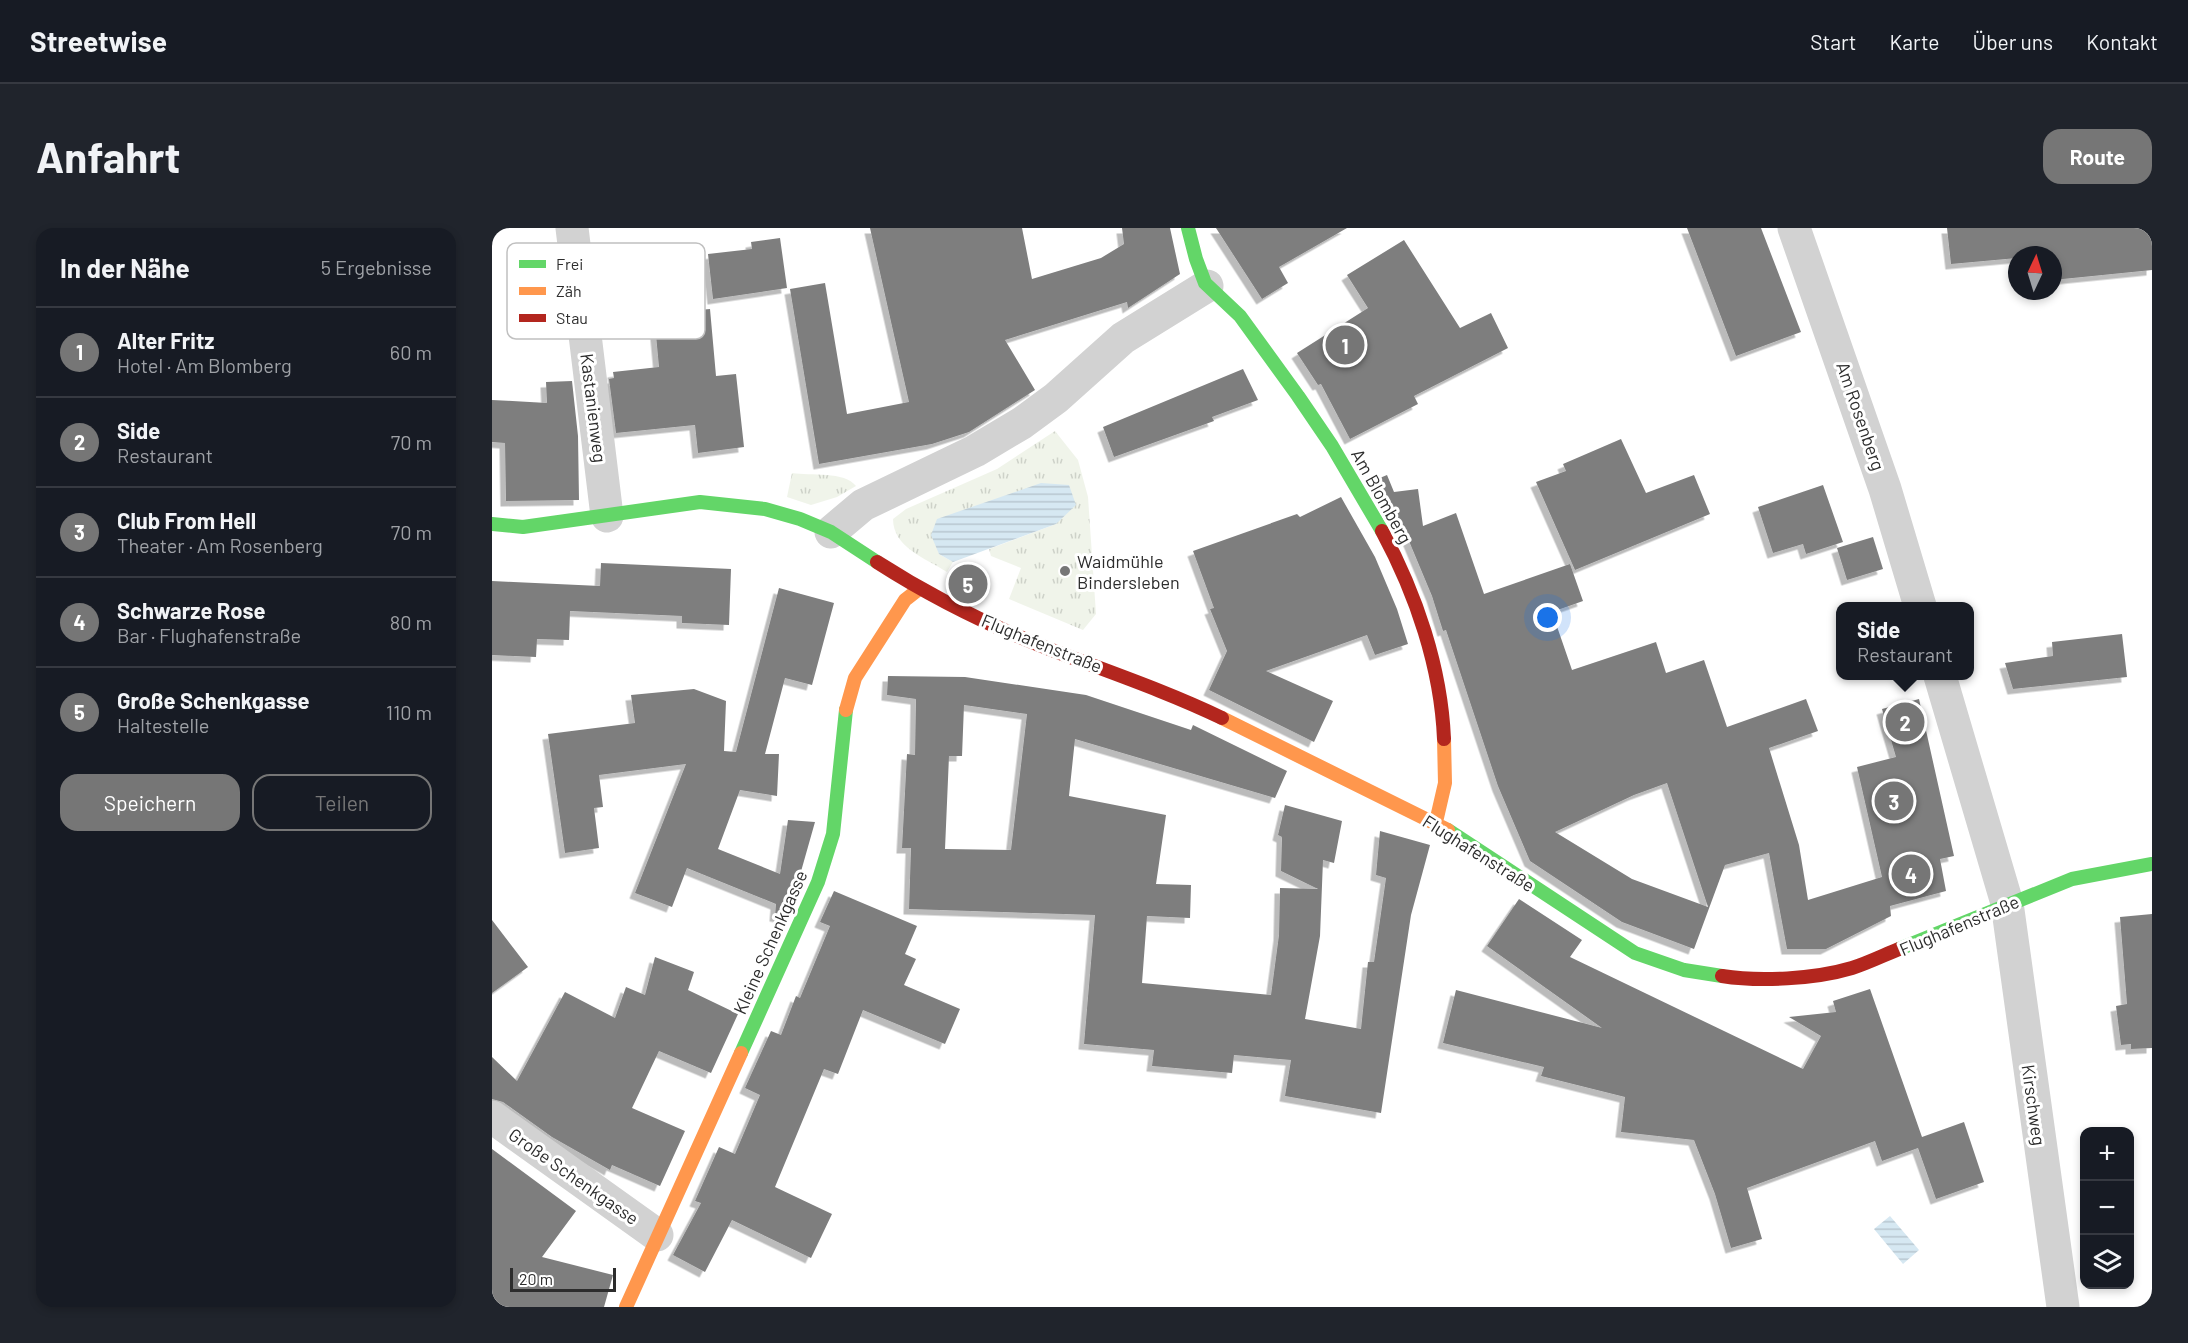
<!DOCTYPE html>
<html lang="de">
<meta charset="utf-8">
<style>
body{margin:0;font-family:Barlow,sans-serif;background:#20242c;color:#f1f3f6}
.controls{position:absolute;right:18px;bottom:18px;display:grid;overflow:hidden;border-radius:12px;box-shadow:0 3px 9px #0003}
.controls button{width:54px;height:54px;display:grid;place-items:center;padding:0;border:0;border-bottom:2px solid #363941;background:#171b24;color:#f1f3f6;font:30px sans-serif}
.compass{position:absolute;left:1516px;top:18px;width:54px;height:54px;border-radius:50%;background:#171b24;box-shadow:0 3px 9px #0003;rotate:4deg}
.scale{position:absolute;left:18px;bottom:15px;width:106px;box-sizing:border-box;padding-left:6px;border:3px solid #2d2d2d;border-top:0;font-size:16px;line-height:21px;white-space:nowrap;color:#2d2d2d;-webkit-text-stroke:4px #fff;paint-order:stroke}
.you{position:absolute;left:1056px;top:390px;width:21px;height:21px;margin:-15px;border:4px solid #fff;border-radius:50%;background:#1a73e8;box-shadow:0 0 0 9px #1a73e833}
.badge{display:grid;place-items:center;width:39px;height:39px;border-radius:50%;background:#767676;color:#fff;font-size:20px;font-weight:700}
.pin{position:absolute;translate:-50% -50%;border:3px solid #fff;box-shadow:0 2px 6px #0006}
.popup{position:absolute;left:1344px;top:374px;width:138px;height:78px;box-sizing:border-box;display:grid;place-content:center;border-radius:12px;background:#171b24;filter:drop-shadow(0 2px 4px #0005);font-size:20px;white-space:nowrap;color:#9ea1a6}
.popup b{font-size:22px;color:#f1f3f6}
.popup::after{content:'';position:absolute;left:50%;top:100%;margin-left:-12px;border:12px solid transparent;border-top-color:#171b24}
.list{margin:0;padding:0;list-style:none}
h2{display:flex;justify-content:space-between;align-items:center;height:78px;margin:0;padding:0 24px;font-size:26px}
h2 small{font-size:20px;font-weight:400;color:#9ea1a6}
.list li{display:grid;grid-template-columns:39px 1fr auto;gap:18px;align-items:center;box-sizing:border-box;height:90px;padding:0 24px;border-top:2px solid #363941}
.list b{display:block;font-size:22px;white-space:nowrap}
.list p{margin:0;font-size:20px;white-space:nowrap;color:#9ea1a6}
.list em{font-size:20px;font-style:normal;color:#9ea1a6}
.actions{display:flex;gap:12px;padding:18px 24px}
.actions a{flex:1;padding:14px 0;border:2px solid #767676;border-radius:18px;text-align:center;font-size:21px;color:#767676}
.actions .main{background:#767676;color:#fff}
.icon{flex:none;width:33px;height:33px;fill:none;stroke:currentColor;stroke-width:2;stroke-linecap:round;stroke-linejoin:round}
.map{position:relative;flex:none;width:1660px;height:1079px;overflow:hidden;border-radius:18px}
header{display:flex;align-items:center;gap:36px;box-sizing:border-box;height:84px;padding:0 30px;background:#171b24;border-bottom:2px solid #363941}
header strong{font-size:28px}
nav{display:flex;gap:33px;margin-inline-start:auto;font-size:21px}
.intro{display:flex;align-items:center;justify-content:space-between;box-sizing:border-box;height:144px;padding:0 36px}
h1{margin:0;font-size:42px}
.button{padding:15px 27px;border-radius:18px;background:#767676;color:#fff;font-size:21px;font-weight:700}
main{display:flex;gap:36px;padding:0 36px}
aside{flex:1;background:#171b24;border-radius:18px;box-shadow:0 3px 9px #0003}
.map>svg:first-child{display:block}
.grass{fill:url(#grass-tufts)}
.water{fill:url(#water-rules)}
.building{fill:#7e7e7e;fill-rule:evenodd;filter:url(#shadow)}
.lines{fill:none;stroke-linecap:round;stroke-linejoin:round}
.street{stroke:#d2d2d2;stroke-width:33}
.fast{stroke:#63d668;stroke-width:14}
.slow{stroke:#ff974d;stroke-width:14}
.jam{stroke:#b3261e;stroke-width:14}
.poi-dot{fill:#767676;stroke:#fff;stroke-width:2}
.labels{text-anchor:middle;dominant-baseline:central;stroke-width:6;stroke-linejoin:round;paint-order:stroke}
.street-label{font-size:18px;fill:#2d2d2d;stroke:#fff}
.poi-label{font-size:18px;fill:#2d2d2d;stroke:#fff;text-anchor:start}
.key{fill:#fff;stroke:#c0c0c0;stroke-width:1.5}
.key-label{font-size:16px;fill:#2d2d2d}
</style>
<header>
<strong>Streetwise</strong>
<nav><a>Start</a><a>Karte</a><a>Über uns</a><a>Kontakt</a></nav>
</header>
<div class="intro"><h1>Anfahrt</h1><a class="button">Route</a></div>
<main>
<aside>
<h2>In der Nähe<small>5 Ergebnisse</small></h2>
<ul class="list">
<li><span class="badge">1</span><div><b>Alter Fritz</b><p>Hotel · Am Blomberg</p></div><em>60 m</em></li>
<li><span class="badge">2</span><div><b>Side</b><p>Restaurant</p></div><em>70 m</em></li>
<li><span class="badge">3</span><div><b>Club From Hell</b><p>Theater · Am Rosenberg</p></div><em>70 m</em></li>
<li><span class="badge">4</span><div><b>Schwarze Rose</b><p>Bar · Flughafenstraße</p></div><em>80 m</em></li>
<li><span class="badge">5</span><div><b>Große Schenkgasse</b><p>Haltestelle</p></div><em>110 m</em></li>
</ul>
<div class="actions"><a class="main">Speichern</a><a>Teilen</a></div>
</aside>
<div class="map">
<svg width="1660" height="1079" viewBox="0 0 1660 1079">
<defs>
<pattern id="grass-tufts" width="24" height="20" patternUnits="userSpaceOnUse" patternTransform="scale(1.5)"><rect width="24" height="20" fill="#f0f4ea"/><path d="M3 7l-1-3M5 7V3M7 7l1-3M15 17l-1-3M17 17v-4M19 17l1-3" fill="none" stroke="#ced2c9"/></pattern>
<pattern id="water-rules" width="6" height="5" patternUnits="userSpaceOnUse" patternTransform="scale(1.5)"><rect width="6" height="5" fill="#d6e8f2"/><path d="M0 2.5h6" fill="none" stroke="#b8c7d0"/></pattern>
<filter id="shadow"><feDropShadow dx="-5.5" dy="5.5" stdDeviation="0" flood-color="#0004"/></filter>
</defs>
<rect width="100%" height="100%" fill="#fff"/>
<!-- grass -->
<path class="grass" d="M 563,203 L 586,232 L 596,269 L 604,386 L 591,402 L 517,371 L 529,340 L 499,328 L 497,321 L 564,296 L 447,326 L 461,334 L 455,344 C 433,330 401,319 401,291 L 414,281 L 505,241 Z
M 300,245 C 318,248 353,243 364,258 L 345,269 L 319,277 L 295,269 Z"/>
<!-- water -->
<path class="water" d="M 549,255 L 577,257 L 584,277 L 564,296 L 461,334 L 447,326 L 439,307 L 445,291 Z
M 1398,988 L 1427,1022 L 1411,1036 L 1382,1001 Z"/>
<!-- building -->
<path class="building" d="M 378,0 L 530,0 L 540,51 L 609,30 L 632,16 L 630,0 L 678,0 L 688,46 L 636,80 L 635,74 L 513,112 L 543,162 L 477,204 L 440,216 L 327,236 L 298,61 L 333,55 L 355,186 L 417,174 Z
M 724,0 L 855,0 L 787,39 L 796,55 L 770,71 Z
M 1195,0 L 1269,0 L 1309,104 L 1244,128 Z
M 1455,0 L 1660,0 L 1660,42 L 1561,52 L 1561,27 L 1525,27 L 1525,30 L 1459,36 Z
M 288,10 L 295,60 L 221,71 L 216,26 L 260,21 L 259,14 Z
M 912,12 L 968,100 L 999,85 L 1016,120 L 922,168 L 926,176 L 858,211 L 829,156 L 826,157 L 805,125 L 876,80 L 855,47 Z
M 218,81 L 224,148 L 244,146 L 252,219 L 206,225 L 203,197 L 124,205 L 117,151 L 122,150 L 121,144 L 167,139 L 162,86 Z
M 751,141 L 766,172 L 720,189 L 722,193 L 622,229 L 611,199 Z
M 80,153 L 86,208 L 87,272 L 14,273 L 13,215 L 0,214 L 0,172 L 55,175 L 54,154 Z
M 1129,211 L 1154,265 L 1202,247 L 1218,286 L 1083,342 L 1044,254 L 1074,243 L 1071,236 Z
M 895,247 L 902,264 L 926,261 L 931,298 L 964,285 L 992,366 L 1078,336 L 1091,373 L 1060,384 L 1080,442 L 1164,414 L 1174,445 L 1212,432 L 1235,499 L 1314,471 L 1326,503 L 1277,520 L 1307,617 L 1316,672 L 1390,649 L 1365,539 L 1404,529 L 1390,481 L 1427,471 L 1462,628 L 1448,631 L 1454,663 L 1398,678 L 1399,688 L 1334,721 L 1295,721 L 1277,625 L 1233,637 L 1202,721 L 1130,694 L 1038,633 L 1006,558 L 954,402 L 951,403 L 940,368 L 917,313 L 883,252 ZM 1175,555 L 1216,679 L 1140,651 L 1063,604 L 1142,567 Z
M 1331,257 L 1351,314 L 1314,326 L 1311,316 L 1281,325 L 1266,279 Z
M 849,269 L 883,329 L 905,381 L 916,416 L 883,427 L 875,407 L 774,443 L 841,473 L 822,514 L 717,462 L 735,423 L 718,381 L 722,380 L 701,323 L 805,286 L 808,289 Z
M 1381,309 L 1391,341 L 1355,352 L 1345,320 Z
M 109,335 L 239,341 L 237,397 L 190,395 L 190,388 L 78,383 L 77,412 L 45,411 L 44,429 L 0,427 L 0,353 L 108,358 Z
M 287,360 L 342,375 L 320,457 L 293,450 L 273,526 L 287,526 L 285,568 L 248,562 L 226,621 L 288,646 L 296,592 L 323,594 L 308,647 L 289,689 L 283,688 L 284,676 L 195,640 L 180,679 L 143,665 L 194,536 L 107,547 L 111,579 L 102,580 L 107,620 L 73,625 L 56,506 L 143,495 L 139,467 L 202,461 L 234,473 L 232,523 L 244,524 Z
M 1630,406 L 1635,449 L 1521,461 L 1513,435 L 1561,428 L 1560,414 Z
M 396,448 L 473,449 L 594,467 L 699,502 L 701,497 L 795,543 L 783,570 L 583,511 L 577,568 L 674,587 L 664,656 L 699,657 L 698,690 L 655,688 L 650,755 L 779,767 L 787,707 L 788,660 L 826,661 L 789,643 L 790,609 L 786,607 L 793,577 L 850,593 L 842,635 L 831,632 L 828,708 L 813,791 L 869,801 L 876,734 L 882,734 L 894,650 L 884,647 L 888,603 L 938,617 L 919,687 L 889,885 L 793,868 L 799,832 L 742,827 L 740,845 L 660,838 L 662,822 L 592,816 L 603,687 L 417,681 L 419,620 L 410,620 L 415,526 L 423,527 L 424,471 L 395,467 ZM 472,477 L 535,486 L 519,622 L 453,621 L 457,528 L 470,528 Z
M 342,663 L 425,698 L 413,726 L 424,731 L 412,757 L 468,781 L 453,816 L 371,782 L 346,846 L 332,841 L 283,959 L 340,986 L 319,1030 L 240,992 L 213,1044 L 181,1027 L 209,975 L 203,973 L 227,919 L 243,926 L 268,867 L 253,860 L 279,803 L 289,807 L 304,768 L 308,770 L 338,698 L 328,694 Z
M 1027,671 L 1090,712 L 1078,729 L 1311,841 L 1329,808 L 1297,789 L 1344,784 L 1341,773 L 1378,761 L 1430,909 L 1472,894 L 1492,954 L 1444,971 L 1426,920 L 1390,933 L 1383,913 L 1255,960 L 1270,1011 L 1239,1020 L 1223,966 L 1202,912 L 1129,904 L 1133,869 L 1049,848 L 1052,839 L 951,815 L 964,762 L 1110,800 L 995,718 Z
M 1660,686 L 1660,820 L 1639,821 L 1639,816 L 1629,817 L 1624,778 L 1635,776 L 1628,689 Z
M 0,692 L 36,739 L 0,765 Z
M 163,729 L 202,744 L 196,762 L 246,786 L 219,845 L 167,823 L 140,880 L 193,903 L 168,958 L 120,937 L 118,942 L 60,909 L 11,874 L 0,871 L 0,829 L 25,853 L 73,764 L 123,790 L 134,759 L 153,767 Z
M 0,921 L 84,983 L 50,1029 L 121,1047 L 112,1079 L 0,1079 Z"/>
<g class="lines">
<!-- street -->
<path class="street" d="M 80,0 L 115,288
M 1302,0 L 1393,261 L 1428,378
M 339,304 L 371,277 L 483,223 L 530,195 L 564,170 L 631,110 L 715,58
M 1448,448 L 1515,675 L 1571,1079
M 0,889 L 165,1007"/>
<!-- fast -->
<path class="fast" d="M 696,0 L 704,31 L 713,55 L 748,88 L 806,168 L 840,218 L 890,303
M 0,296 L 31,299 L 208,274 L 273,281 L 308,291 L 339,304 L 385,334
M 956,602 L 1143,725 L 1192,742 L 1230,748
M 1407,721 L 1580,651 L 1660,636
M 249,825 L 326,654 L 341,606 L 354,482"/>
<!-- slow -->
<path class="slow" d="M 354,482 L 363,450 L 413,372 L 427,361
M 730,490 L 956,602
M 944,594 L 953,555 L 952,511
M 134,1079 L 249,825"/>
<!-- jam -->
<path class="jam" d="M 890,303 C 924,366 949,439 952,511
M 385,334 C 441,370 502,400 565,424 C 620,445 676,464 730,490
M 1230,748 C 1268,754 1323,751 1360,740 C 1376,735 1392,727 1407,721"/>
</g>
<!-- markers -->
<circle class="poi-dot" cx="573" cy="343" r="6"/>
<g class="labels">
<!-- street labels -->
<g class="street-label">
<text transform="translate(102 180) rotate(83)">Kastanienweg</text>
<text transform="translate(1369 188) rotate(71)">Am Rosenberg</text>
<text transform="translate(890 268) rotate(61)">Am Blomberg</text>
<text transform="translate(550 415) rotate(22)">Flughafenstraße</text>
<text transform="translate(987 625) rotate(32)">Flughafenstraße</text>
<text transform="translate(1467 697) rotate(-23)">Flughafenstraße</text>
<text transform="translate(278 714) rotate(-66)">Kleine Schenkgasse</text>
<text transform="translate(1542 877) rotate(82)">Kirschweg</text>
<text transform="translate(82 948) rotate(35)">Große Schenkgasse</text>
</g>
<!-- poi labels -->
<g class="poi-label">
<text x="585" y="333">Waidmühle<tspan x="585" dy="21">Bindersleben</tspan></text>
</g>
</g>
<!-- legend -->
<rect x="15" y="15" width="198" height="96" rx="9" class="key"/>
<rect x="27" y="32" width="27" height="8" fill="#63d668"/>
<rect x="27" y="59" width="27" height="8" fill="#ff974d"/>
<rect x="27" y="86" width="27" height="8" fill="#b3261e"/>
<g class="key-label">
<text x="64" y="42">Frei</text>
<text x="64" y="69">Zäh</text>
<text x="64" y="96">Stau</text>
</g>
</svg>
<div class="controls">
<button>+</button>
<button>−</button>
<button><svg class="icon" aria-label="layers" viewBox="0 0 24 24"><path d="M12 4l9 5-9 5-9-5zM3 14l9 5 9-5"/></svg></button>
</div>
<svg class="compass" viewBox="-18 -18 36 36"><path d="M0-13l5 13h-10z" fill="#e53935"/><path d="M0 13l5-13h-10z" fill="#9ea1a6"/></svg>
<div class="scale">20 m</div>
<div class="you"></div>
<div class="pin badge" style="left:853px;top:117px">1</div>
<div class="pin badge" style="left:1413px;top:494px">2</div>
<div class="popup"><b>Side</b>Restaurant</div>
<div class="pin badge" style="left:1402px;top:573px">3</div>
<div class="pin badge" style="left:1419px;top:646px">4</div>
<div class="pin badge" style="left:476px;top:356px">5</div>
</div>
</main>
